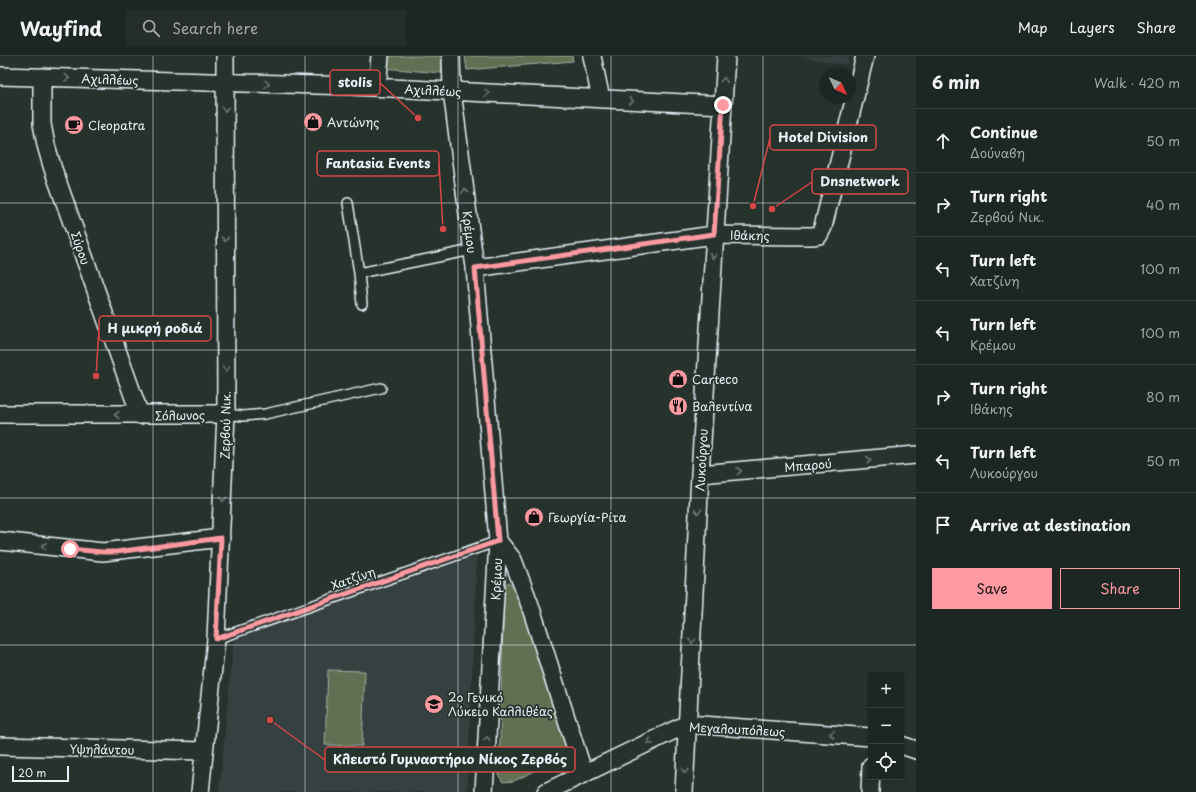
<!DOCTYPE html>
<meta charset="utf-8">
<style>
body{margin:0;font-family:"Playpen Sans",sans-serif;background:#252e2a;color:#f1f3f6}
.controls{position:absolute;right:12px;bottom:12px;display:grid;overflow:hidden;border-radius:0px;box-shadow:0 1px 3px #0004}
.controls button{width:36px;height:36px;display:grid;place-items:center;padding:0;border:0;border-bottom:1px solid #3a4340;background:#1c2622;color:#f1f3f6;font:20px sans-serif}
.compass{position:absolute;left:820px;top:12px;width:36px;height:36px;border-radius:50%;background:#1c2622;box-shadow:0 1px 3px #0004;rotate:134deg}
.scale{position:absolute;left:12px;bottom:10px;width:57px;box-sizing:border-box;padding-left:4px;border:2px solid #e8f1f8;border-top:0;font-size:11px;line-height:14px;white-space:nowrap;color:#e8f1f8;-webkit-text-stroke:3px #26332d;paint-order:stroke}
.stop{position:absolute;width:12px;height:12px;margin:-9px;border:3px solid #ff9aa2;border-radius:50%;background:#fff}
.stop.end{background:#ff9aa2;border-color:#fff;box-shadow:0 1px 4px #0008}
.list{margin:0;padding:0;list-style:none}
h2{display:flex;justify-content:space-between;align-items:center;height:52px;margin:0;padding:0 16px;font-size:17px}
h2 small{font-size:13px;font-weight:400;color:#a0a5a5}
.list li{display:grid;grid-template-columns:26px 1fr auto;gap:12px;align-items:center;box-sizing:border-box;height:64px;padding:0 16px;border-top:1px solid #3a4340}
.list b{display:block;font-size:15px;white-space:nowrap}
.list p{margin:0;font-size:13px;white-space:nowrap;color:#a0a5a5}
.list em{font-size:13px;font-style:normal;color:#a0a5a5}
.actions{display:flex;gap:8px;padding:12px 16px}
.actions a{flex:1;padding:9px 0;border:1px solid #ff9aa2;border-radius:0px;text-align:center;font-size:14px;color:#ff9aa2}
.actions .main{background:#ff9aa2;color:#111}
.icon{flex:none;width:22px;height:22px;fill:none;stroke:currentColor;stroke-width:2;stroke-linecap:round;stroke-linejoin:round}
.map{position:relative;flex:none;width:916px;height:736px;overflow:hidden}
header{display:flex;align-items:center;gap:24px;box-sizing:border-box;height:56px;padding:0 20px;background:#1c2622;border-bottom:1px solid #3a4340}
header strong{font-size:19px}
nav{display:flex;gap:22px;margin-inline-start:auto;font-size:14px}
.search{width:280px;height:36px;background:#252e2a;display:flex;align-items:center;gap:10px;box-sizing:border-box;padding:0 14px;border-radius:0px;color:#a0a5a5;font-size:15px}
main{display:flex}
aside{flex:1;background:#1c2622}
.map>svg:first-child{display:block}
.built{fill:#36403f}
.green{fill:#5f7052;stroke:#a4b0a5}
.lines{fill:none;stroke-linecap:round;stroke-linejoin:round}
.lane-casing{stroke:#e8f1f8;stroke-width:12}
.street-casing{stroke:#e8f1f8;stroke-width:20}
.lane{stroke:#26332d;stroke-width:9}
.street{stroke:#26332d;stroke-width:17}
.oneway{stroke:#6a7674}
.route{stroke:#ff9aa2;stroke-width:5}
.grid{fill:none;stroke:#e8f1f8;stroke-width:1;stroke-opacity:0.55}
.labels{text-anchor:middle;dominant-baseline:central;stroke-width:3.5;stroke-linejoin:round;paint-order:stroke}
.street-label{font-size:12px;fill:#e8f1f8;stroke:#26332d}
.poi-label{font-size:12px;fill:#e8f1f8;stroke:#26332d;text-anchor:start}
.leader{fill:none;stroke:#d94647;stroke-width:1.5}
.callout-dot{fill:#d94647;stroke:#26332d;stroke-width:1.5}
.callout{fill:#26332d;stroke:#d94647;stroke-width:1.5}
.callout-label{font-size:13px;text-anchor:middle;font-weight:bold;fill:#e8f1f8}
</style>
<header>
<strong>Wayfind</strong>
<div class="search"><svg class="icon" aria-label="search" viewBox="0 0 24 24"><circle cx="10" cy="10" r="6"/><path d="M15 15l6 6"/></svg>Search here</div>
<nav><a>Map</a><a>Layers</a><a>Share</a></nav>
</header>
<main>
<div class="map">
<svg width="916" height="736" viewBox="0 0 916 736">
<rect width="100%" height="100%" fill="#26332d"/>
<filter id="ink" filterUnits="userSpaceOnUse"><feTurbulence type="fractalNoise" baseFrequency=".025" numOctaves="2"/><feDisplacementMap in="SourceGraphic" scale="8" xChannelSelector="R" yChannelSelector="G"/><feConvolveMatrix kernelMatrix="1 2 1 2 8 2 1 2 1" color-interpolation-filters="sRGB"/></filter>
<g filter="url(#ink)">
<!-- built -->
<path class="built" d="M 797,0 L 849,0 L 847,9 Z
M 477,500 L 467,736 L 219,736 L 234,582 Z"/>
<!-- green -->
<path class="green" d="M 385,0 L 441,0 L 442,17 L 383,12 Z
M 465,0 L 572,0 L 573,5 L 467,14 Z
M 508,526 L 516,532 L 565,686 L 566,697 L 559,703 L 514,725 L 503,726 L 499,720 L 504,534 Z
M 328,614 L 365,615 L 362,690 L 325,689 Z"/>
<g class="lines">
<defs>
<path id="lane" d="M 348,147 L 359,217 L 362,248
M 359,217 L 472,194
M 226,358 L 243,360 L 265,358 L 381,332
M 216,583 L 498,485"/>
<path id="street" d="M 451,0 L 452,35 L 475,212 L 498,485 L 484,736
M 592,0 L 601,43
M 0,20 L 351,30 L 723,49
M 42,21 L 42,68 L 46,89 L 52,110 L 140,359
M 377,31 L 380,0
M 475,212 L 714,179 L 812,180 L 819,179 L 823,171 L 865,0
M 0,358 L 226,358
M 700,418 L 916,399
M 0,485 L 103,496 L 221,482
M 498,485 L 513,504 L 530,549 L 584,718
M 901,689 L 916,694
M 0,690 L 204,695
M 200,736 L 216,583 L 226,358 L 225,0
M 546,736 L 687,668 L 871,681
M 684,736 L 700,418 L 726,0
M 870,736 L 871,710"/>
</defs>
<!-- lane casing -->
<use href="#lane" class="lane-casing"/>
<!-- street casing -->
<use href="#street" class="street-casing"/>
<!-- lane -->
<use href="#lane" class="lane"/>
<!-- street -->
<use href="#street" class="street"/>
</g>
<!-- one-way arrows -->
<defs><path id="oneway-chevron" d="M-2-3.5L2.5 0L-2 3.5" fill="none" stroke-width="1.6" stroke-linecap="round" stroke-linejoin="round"/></defs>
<g class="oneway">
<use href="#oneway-chevron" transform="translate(67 22) rotate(2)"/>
<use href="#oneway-chevron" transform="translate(724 24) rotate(-86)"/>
<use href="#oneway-chevron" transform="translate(267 28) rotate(2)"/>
<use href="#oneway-chevron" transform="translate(487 37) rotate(3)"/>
<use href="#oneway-chevron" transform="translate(631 45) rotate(3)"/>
<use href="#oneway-chevron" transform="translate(225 53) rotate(90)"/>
<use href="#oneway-chevron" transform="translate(465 135) rotate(-97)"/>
<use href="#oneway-chevron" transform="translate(225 183) rotate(90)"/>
<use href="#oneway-chevron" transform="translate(713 200) rotate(93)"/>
<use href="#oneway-chevron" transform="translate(226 313) rotate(90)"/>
<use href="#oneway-chevron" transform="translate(117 359) rotate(-180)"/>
<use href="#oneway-chevron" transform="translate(869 404) rotate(-5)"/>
<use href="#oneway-chevron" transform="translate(739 415) rotate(-5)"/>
<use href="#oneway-chevron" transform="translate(223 443) rotate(92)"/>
<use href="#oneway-chevron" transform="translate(698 455) rotate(93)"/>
<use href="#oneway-chevron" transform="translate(44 490) rotate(-174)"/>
<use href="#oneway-chevron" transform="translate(692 585) rotate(93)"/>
<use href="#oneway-chevron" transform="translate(832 678) rotate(-176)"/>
<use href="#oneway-chevron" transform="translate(487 683) rotate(-87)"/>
<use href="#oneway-chevron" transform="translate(650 686) rotate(154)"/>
<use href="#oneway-chevron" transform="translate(685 715) rotate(93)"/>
</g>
</g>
<g class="lines" filter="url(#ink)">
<!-- route -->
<path class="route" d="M 70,493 L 102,496 L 116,496 L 221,482 L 216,583 L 498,485 L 475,212 L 714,178 L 723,49"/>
</g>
<!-- grid -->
<path class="grid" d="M 153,0 L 153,736M 305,0 L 305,736M 458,0 L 458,736M 611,0 L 611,736M 763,0 L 763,736M 0,147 L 916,147M 0,294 L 916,294M 0,442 L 916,442M 0,589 L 916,589"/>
<!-- icons -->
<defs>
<symbol id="shop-disc" viewBox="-11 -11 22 22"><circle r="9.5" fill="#ff9aa2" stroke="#26332d"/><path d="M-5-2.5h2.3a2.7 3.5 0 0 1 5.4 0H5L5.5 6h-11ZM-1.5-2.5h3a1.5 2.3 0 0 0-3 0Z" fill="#111"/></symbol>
<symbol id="cafe-disc" viewBox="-11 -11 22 22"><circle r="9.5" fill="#ff9aa2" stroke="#26332d"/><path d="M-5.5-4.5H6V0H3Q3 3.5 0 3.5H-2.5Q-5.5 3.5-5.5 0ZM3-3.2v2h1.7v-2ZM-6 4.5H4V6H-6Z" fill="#111"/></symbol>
<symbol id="restaurant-disc" viewBox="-11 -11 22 22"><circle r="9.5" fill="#ff9aa2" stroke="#26332d"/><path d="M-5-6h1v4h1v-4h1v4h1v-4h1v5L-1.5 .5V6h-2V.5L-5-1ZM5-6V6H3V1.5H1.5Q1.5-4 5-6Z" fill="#111"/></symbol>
<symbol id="school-disc" viewBox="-11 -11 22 22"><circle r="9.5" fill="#ff9aa2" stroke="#26332d"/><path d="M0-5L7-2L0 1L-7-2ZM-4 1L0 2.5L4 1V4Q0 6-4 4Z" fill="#111"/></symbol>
</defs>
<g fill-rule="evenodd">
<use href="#shop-disc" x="302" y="55" width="22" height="22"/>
<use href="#cafe-disc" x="63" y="58" width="22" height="22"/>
<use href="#shop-disc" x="667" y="312" width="22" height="22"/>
<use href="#restaurant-disc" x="667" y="339" width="22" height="22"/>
<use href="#shop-disc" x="523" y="450" width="22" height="22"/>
<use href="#school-disc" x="423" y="637" width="22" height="22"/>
</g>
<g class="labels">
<!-- street labels -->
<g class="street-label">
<text transform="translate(110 23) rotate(2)">Αχιλλέως</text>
<text transform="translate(433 34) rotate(3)">Αχιλλέως</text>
<text transform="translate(470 176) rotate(83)">Κρέμου</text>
<text transform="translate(750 179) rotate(1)">Ιθάκης</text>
<text transform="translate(81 192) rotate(71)">Σύρου</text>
<text transform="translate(180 359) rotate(-1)">Σόλωνος</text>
<text transform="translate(225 369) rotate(-89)">Ζερβού Νικ.</text>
<text transform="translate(701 404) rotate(-87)">Λυκούργου</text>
<text transform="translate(808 409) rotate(-5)">Μπαρού</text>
<text transform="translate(353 522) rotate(-19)">Χατζίνη</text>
<text transform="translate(496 523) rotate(-87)">Κρέμου</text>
<text transform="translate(737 673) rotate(3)">Μεγαλουπόλεως</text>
<text transform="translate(102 693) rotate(1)">Υψηλάντου</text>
</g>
<!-- poi labels -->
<g class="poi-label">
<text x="327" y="66">Αντώνης</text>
<text x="88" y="69">Cleopatra</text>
<text x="692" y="323">Carteco</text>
<text x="692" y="350">Βαλεντίνα</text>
<text x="548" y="461">Γεωργία-Ρίτα</text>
<text x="448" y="641">2ο Γενικό<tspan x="448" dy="14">Λύκειο Καλλιθέας</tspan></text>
</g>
</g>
<!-- callouts -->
<path class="leader" d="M418 62L380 27M753 150L770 82M443 173L439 107M772 153L812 126M96 320L99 272M270 664L325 704"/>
<g class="callout-dot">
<circle cx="418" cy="62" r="4"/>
<circle cx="753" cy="150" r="4"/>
<circle cx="443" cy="173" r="4"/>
<circle cx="772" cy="153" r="4"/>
<circle cx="96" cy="320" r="4"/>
<circle cx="270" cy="664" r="4"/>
</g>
<g class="callout">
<rect x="330" y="14" width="50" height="25" rx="4"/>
<rect x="770" y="69" width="106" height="25" rx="4"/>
<rect x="317" y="95" width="122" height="25" rx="4"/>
<rect x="812" y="113" width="96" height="25" rx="4"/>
<rect x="99" y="260" width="112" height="25" rx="4"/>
<rect x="325" y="691" width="250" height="25" rx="4"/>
</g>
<g class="callout-label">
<text x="355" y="31">stolis</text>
<text x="823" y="86">Hotel Division</text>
<text x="378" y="112">Fantasia Events</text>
<text x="860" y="130">Dnsnetwork</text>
<text x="155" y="277">Η μικρή ροδιά</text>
<text x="450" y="708">Κλειστό Γυμναστήριο Νίκος Ζερβός</text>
</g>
</svg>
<div class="controls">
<button>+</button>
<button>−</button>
<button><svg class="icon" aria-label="locate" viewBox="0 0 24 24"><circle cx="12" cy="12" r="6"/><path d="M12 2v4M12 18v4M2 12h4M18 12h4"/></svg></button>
</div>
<svg class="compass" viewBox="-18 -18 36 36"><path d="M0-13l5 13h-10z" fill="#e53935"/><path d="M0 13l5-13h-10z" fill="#a0a5a5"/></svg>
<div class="scale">20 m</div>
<div class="stop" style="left:70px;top:493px"></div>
<div class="stop end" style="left:723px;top:49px"></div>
</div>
<aside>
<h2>6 min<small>Walk · 420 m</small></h2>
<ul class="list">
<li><svg class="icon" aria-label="ahead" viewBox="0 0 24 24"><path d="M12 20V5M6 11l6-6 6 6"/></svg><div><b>Continue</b><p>Δούναβη</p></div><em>50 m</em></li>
<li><svg class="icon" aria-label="right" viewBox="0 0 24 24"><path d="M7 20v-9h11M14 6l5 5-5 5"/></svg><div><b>Turn right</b><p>Ζερβού Νικ.</p></div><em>40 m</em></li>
<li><svg class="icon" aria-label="left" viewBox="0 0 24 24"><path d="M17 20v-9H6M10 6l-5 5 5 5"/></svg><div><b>Turn left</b><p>Χατζίνη</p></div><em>100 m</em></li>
<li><svg class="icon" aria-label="left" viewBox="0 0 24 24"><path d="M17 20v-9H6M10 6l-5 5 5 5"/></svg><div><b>Turn left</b><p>Κρέμου</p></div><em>100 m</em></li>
<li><svg class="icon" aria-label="right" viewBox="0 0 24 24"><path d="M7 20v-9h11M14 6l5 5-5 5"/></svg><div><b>Turn right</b><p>Ιθάκης</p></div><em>80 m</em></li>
<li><svg class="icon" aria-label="left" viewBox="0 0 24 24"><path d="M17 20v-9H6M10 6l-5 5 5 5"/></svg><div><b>Turn left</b><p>Λυκούργου</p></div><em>50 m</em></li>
<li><svg class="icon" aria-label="arrive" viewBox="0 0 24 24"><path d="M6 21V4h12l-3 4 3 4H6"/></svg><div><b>Arrive at destination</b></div></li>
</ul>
<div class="actions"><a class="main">Save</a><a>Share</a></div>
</aside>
</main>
